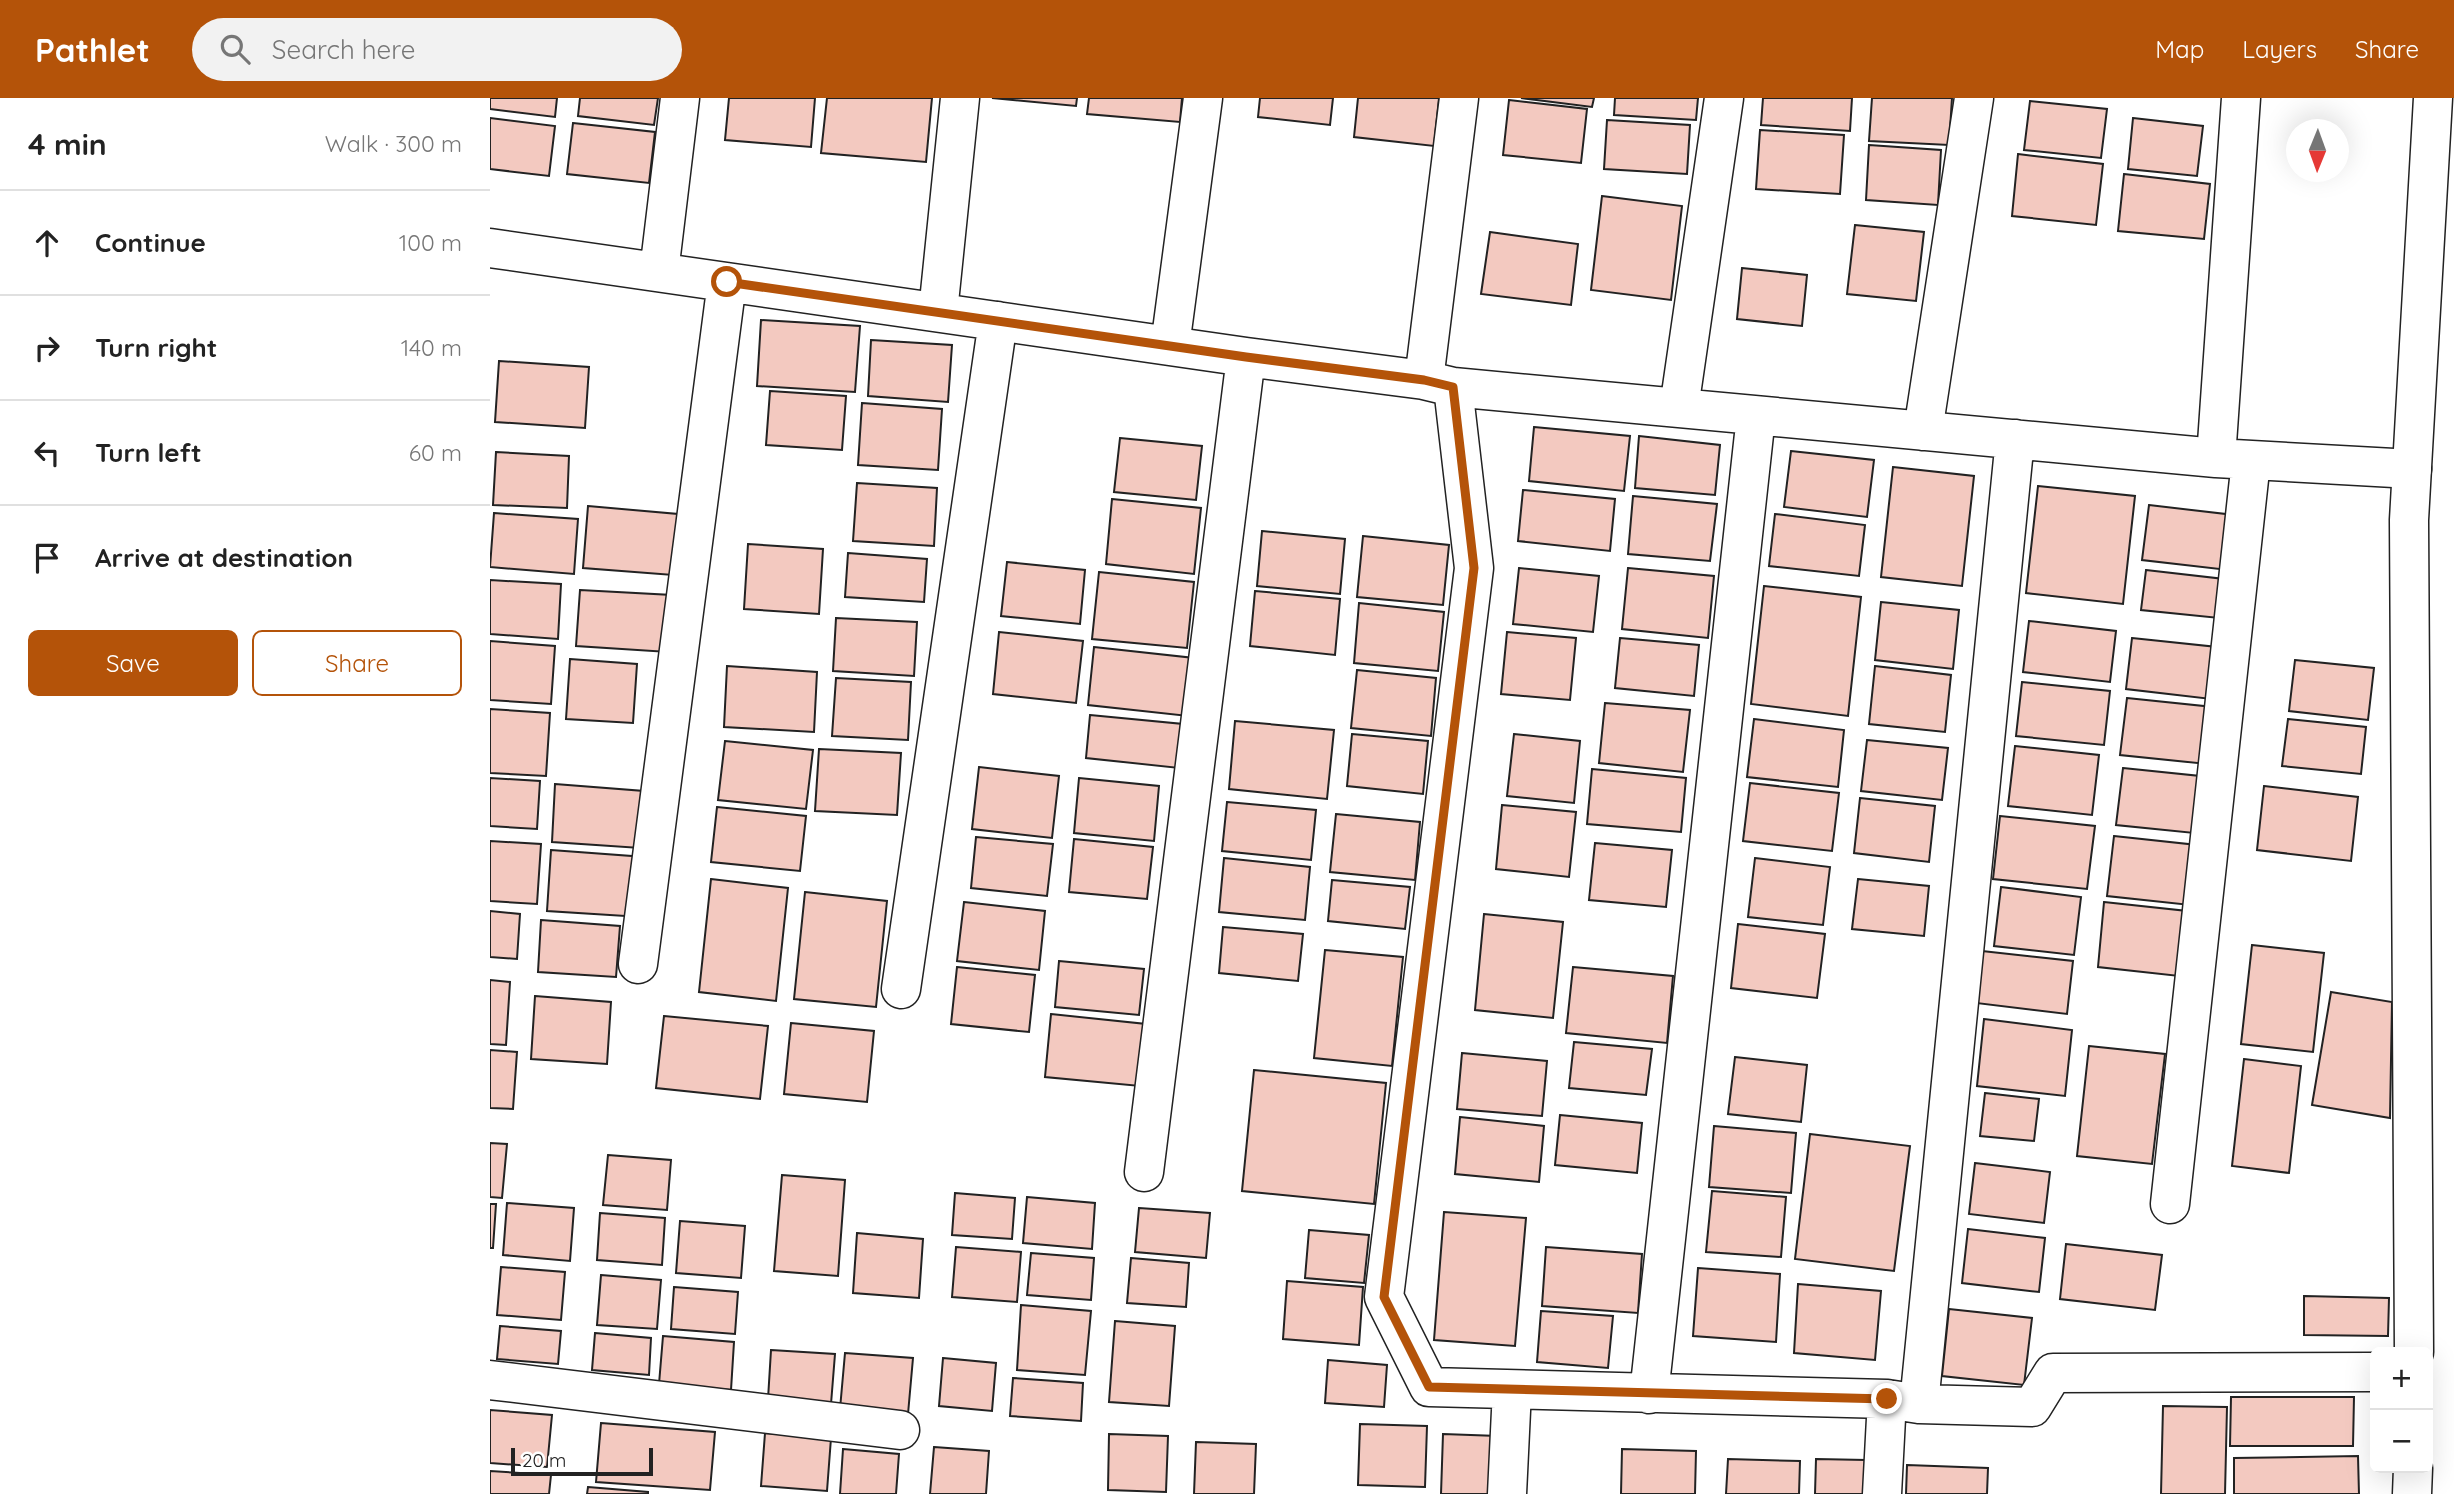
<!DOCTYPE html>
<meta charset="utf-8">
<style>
body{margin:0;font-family:Quicksand,sans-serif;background:#f2f2f2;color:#222}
.controls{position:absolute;right:21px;bottom:21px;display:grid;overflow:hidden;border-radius:10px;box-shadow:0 7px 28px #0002}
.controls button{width:63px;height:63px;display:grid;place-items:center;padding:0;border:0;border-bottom:2px solid #e0e0e0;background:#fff;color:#222;font:35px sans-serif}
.compass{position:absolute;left:1796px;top:21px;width:63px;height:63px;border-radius:50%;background:#fff;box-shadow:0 7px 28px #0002;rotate:181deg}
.scale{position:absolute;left:21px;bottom:18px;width:142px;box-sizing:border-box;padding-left:7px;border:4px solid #222;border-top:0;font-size:19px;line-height:24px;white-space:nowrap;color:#222;-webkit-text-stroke:5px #fff;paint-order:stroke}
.stop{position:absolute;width:21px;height:21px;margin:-16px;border:5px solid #b45309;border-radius:50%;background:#fff}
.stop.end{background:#b45309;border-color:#fff;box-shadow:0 2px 7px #0008}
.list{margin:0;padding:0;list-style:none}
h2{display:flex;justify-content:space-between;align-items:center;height:91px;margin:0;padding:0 28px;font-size:30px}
h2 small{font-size:23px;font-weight:400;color:#767676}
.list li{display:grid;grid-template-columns:46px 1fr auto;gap:21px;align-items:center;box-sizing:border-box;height:105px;padding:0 28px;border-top:2px solid #e0e0e0}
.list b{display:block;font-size:26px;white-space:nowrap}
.list em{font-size:23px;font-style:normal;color:#767676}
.actions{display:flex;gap:14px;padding:21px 28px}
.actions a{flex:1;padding:16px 0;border:2px solid #b45309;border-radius:10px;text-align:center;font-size:24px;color:#b45309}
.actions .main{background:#b45309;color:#fff}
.icon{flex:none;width:38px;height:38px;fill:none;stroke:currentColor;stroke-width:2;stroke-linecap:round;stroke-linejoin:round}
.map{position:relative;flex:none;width:1964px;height:1396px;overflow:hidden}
header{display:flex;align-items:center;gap:42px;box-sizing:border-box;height:98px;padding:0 35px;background:#b45309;color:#fff}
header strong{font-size:33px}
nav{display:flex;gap:38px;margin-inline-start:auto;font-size:24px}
.search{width:490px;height:63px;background:#f2f2f2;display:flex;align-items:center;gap:18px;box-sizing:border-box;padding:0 24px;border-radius:38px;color:#767676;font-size:26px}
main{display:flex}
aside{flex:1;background:#fff}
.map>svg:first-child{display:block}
.building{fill:#f3c9c0;stroke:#222;stroke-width:2}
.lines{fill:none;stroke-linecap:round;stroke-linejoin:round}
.street-casing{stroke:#222;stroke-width:41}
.secondary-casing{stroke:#222;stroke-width:41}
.street{stroke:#fff;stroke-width:38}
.secondary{stroke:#fff;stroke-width:38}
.route{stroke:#b45309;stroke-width:9}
</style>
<header>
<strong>Pathlet</strong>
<div class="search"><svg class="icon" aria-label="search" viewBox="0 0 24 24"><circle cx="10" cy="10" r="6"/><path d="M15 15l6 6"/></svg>Search here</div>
<nav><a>Map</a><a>Layers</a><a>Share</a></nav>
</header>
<main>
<aside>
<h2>4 min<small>Walk · 300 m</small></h2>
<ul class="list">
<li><svg class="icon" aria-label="ahead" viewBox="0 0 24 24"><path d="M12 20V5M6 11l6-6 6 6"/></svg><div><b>Continue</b></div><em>100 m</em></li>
<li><svg class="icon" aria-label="right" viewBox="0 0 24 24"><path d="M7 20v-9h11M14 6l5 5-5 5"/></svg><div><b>Turn right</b></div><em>140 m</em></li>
<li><svg class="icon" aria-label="left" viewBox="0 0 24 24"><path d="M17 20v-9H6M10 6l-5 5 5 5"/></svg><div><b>Turn left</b></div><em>60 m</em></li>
<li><svg class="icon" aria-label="arrive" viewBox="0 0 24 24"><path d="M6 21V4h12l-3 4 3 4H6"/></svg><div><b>Arrive at destination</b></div></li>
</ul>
<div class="actions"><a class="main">Save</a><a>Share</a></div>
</aside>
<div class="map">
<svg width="1964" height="1396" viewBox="0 0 1964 1396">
<rect width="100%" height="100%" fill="#fff"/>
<!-- building -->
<path class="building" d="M 0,0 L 67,0 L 65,19 L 0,11 Z
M 90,0 L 168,0 L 164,27 L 88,18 Z
M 239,0 L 325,0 L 321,49 L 235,42 Z
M 337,0 L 442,0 L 436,64 L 331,55 Z
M 502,0 L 587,0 L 586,8 Z
M 599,0 L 692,0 L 690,24 L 597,16 Z
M 770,0 L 843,0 L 840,27 L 768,19 Z
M 868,0 L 949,0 L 944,48 L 864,39 Z
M 1031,0 L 1104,0 L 1102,9 Z
M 1125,0 L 1208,0 L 1206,22 L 1124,17 Z
M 1273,0 L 1362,0 L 1360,33 L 1271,27 Z
M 1382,0 L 1462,0 L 1459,47 L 1379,43 Z
M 1019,2 L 1097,11 L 1091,65 L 1013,57 Z
M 1540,3 L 1617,11 L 1611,60 L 1534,52 Z
M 0,20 L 65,28 L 59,78 L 0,71 Z
M 1643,20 L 1713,28 L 1707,78 L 1638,71 Z
M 1117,22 L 1200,27 L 1197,76 L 1114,71 Z
M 83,25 L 165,34 L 159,85 L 77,76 Z
M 1270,32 L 1354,37 L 1350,96 L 1266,91 Z
M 1379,47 L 1451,52 L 1448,107 L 1376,102 Z
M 1528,56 L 1613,66 L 1606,127 L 1522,118 Z
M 1634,76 L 1720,86 L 1714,141 L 1628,133 Z
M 1112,98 L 1192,108 L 1181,202 L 1101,192 Z
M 1365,127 L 1434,134 L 1426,203 L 1357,196 Z
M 1000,134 L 1088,146 L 1081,207 L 991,196 Z
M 1252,170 L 1317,177 L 1312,228 L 1247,221 Z
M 271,222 L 370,228 L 365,294 L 267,288 Z
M 381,242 L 462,247 L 458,304 L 378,298 Z
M 9,263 L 99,269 L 95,330 L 5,324 Z
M 280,293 L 356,298 L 352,352 L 276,347 Z
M 372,305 L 452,311 L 448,372 L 368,367 Z
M 1044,329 L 1140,338 L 1134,393 L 1039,383 Z
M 1149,338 L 1230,347 L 1225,397 L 1145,390 Z
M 630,340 L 712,348 L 706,402 L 624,394 Z
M 1301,353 L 1384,362 L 1377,419 L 1294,409 Z
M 6,354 L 79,358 L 77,410 L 3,407 Z
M 1403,369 L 1484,378 L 1472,488 L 1391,479 Z
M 367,385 L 447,390 L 444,448 L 363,443 Z
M 1548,388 L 1645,398 L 1633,506 L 1536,495 Z
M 1033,392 L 1125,401 L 1120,453 L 1028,443 Z
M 1143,398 L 1227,406 L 1220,463 L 1138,456 Z
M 622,401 L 711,410 L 704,476 L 616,466 Z
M 1659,407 L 1744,417 L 1738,472 L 1652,462 Z
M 98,408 L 188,416 L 183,477 L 93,470 Z
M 4,415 L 88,421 L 84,476 L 0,469 Z
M 1285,416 L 1375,427 L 1369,478 L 1279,468 Z
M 772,433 L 855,441 L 850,496 L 767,488 Z
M 873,438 L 959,447 L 953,507 L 867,499 Z
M 258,446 L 333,451 L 329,516 L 254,511 Z
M 358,455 L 437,461 L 434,504 L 355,499 Z
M 517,464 L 595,472 L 590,526 L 511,518 Z
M 1029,470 L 1109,478 L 1103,534 L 1023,526 Z
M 1138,470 L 1224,478 L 1218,540 L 1132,531 Z
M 1656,472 L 1734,481 L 1729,520 L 1651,512 Z
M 609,474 L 704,484 L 697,550 L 602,541 Z
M 0,482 L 71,486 L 68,541 L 0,536 Z
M 1274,488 L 1371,499 L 1358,618 L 1261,606 Z
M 90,492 L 182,497 L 178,554 L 86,548 Z
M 765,493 L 850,501 L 845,557 L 760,548 Z
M 1391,504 L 1469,512 L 1463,571 L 1385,562 Z
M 869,505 L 954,514 L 948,573 L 864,565 Z
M 346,520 L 427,524 L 424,578 L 343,573 Z
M 1539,523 L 1626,533 L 1620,584 L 1533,574 Z
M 509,534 L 593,543 L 586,605 L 503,596 Z
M 1017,534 L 1086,540 L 1080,602 L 1011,596 Z
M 1130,540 L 1209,547 L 1204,598 L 1125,590 Z
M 1642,540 L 1727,549 L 1721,601 L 1636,591 Z
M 0,543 L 65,548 L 61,606 L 0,602 Z
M 604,549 L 704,560 L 698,618 L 598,607 Z
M 80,561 L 147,566 L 143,625 L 76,621 Z
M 1805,562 L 1884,570 L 1878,622 L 1799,613 Z
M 237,568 L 327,574 L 324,634 L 234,629 Z
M 1385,568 L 1461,577 L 1455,634 L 1379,626 Z
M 867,572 L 946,580 L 941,638 L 861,630 Z
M 346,580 L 421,584 L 418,642 L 342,638 Z
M 1532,584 L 1620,593 L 1614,647 L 1526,638 Z
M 1637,600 L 1723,609 L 1717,666 L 1630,657 Z
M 1115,605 L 1200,612 L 1193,674 L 1109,665 Z
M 0,611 L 60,615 L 56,678 L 0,675 Z
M 600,617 L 693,626 L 689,670 L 596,660 Z
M 1264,621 L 1354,632 L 1348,689 L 1257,679 Z
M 1798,621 L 1876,629 L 1871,676 L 1792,668 Z
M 745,623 L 844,632 L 837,701 L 739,691 Z
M 862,636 L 938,643 L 933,696 L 857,688 Z
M 1024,636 L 1090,643 L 1084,705 L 1017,698 Z
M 1377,642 L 1458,650 L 1452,702 L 1371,693 Z
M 235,643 L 323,652 L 316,711 L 228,702 Z
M 1525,648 L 1609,657 L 1602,717 L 1518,708 Z
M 329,651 L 411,655 L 407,717 L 325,713 Z
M 489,669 L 569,678 L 562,740 L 482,731 Z
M 1633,670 L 1710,678 L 1704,735 L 1626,727 Z
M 1102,671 L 1196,680 L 1191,734 L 1097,726 Z
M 0,680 L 50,683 L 47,731 L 0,728 Z
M 589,680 L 669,688 L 664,743 L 584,735 Z
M 1260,685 L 1349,695 L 1342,753 L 1253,743 Z
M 65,686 L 154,693 L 150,750 L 62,744 Z
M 1774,688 L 1868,699 L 1861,763 L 1767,752 Z
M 1370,700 L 1445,708 L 1439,764 L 1364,755 Z
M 737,704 L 826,712 L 821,762 L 732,753 Z
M 1012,707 L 1086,714 L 1079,779 L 1006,771 Z
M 227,709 L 316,718 L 310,773 L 221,764 Z
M 846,716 L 930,724 L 925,782 L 840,774 Z
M 1510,718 L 1605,728 L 1597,791 L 1503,781 Z
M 1624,738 L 1707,747 L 1700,807 L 1617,798 Z
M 486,739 L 563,746 L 557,798 L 481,790 Z
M 584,741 L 663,749 L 657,801 L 579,794 Z
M 0,743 L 51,746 L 47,806 L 0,803 Z
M 1105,745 L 1182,752 L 1176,809 L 1099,802 Z
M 61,752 L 155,759 L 151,819 L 57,813 Z
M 734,760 L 820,769 L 815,822 L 729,814 Z
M 1265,760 L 1340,769 L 1333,827 L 1258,819 Z
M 221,781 L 298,790 L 286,903 L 209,894 Z
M 1368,781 L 1439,788 L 1434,838 L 1362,831 Z
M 842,782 L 920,789 L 915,831 L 838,823 Z
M 1511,789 L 1591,799 L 1584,857 L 1504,848 Z
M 315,794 L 397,803 L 386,909 L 304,901 Z
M 474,804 L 555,813 L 549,872 L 467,863 Z
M 1614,804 L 1697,813 L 1689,878 L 1608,869 Z
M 0,813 L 30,816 L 27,861 L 0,859 Z
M 994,816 L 1073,824 L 1063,920 L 985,912 Z
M 51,822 L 130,828 L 126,879 L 48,874 Z
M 1248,826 L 1335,836 L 1327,900 L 1241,890 Z
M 733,829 L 813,836 L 808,883 L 729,875 Z
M 1762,847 L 1834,855 L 1823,954 L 1751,946 Z
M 835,852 L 913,859 L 902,968 L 824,960 Z
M 1492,853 L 1583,863 L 1577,916 L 1486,905 Z
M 569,863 L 654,871 L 649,917 L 565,909 Z
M 467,869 L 545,877 L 539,934 L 461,926 Z
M 1083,869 L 1183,878 L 1177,945 L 1076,935 Z
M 0,882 L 20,884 L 16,947 L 0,946 Z
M 1841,894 L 1902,904 L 1900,1020 L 1822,1007 Z
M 45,898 L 121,904 L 117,966 L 41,961 Z
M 561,916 L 656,926 L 650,988 L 555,979 Z
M 174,918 L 278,928 L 270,1001 L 166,990 Z
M 1494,921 L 1582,932 L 1575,998 L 1487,988 Z
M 301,925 L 384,933 L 377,1004 L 294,996 Z
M 1084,944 L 1162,951 L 1156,997 L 1079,990 Z
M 1599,948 L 1675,956 L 1662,1066 L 1587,1058 Z
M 0,952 L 27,954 L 23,1011 L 0,1010 Z
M 972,955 L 1057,963 L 1052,1018 L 967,1011 Z
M 1245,959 L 1317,967 L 1311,1024 L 1238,1016 Z
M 1754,961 L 1811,968 L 1799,1075 L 1742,1068 Z
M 764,972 L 896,985 L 884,1106 L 752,1093 Z
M 1495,995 L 1549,1001 L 1544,1043 L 1490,1038 Z
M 1070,1017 L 1152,1025 L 1147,1075 L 1065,1067 Z
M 970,1019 L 1054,1028 L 1049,1084 L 965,1076 Z
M 1224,1028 L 1306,1035 L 1301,1095 L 1219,1089 Z
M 1320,1036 L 1420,1048 L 1404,1173 L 1305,1161 Z
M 0,1045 L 17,1046 L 12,1100 L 0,1099 Z
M 118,1057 L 181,1062 L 177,1112 L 113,1107 Z
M 1485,1065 L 1560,1074 L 1554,1125 L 1479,1116 Z
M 292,1077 L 355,1082 L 348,1178 L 284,1173 Z
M 1222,1093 L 1296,1099 L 1291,1159 L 1216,1154 Z
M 465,1095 L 525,1100 L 522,1141 L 462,1137 Z
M 537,1099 L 605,1105 L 602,1151 L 533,1145 Z
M 17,1105 L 84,1110 L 80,1163 L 13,1157 Z
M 0,1106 L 6,1106 L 3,1150 L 0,1150 Z
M 649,1110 L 720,1115 L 716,1160 L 645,1154 Z
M 954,1114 L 1036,1120 L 1025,1248 L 944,1242 Z
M 110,1115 L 175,1120 L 172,1167 L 107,1162 Z
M 190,1123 L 255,1128 L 251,1180 L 186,1175 Z
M 1478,1131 L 1555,1140 L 1549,1194 L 1472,1185 Z
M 819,1132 L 879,1137 L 874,1185 L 815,1180 Z
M 367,1135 L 433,1141 L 429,1200 L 363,1195 Z
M 1576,1146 L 1672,1157 L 1665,1212 L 1570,1201 Z
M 466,1149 L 531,1154 L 527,1204 L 462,1199 Z
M 1056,1149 L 1152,1156 L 1148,1215 L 1052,1208 Z
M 541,1155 L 604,1160 L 601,1202 L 537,1197 Z
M 641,1160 L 699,1165 L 696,1209 L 637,1205 Z
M 11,1169 L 75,1174 L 71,1222 L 7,1217 Z
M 1208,1170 L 1290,1176 L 1286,1244 L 1203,1238 Z
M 111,1177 L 171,1182 L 167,1231 L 107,1227 Z
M 797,1183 L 873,1189 L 869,1247 L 793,1241 Z
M 1308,1186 L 1391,1193 L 1385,1262 L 1304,1255 Z
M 184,1189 L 248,1194 L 245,1236 L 181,1231 Z
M 1814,1198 L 1899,1200 L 1898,1238 L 1814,1237 Z
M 531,1207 L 601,1213 L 595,1277 L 527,1272 Z
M 1459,1211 L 1542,1220 L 1534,1287 L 1452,1278 Z
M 1051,1213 L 1123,1218 L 1118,1270 L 1047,1264 Z
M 625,1223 L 685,1228 L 679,1308 L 619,1304 Z
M 10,1228 L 71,1233 L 68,1266 L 7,1261 Z
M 105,1235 L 161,1240 L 159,1277 L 102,1272 Z
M 173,1238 L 244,1244 L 241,1292 L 169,1286 Z
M 281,1252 L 345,1256 L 341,1306 L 278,1301 Z
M 355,1255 L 423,1260 L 418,1316 L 350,1311 Z
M 453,1260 L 506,1265 L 502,1313 L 449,1308 Z
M 838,1262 L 897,1267 L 894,1309 L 835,1305 Z
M 523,1280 L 593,1285 L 591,1323 L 520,1318 Z
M 1741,1299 L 1864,1299 L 1863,1348 L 1740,1348 Z
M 1673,1308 L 1737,1309 L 1735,1396 L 1671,1396 Z
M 0,1312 L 62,1317 L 57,1369 L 0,1365 Z
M 111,1325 L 225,1334 L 220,1392 L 106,1384 Z
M 870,1326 L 937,1328 L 935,1389 L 868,1387 Z
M 275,1335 L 341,1340 L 337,1393 L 271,1388 Z
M 619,1336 L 678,1338 L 676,1394 L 618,1392 Z
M 953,1336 L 1008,1338 L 1007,1396 L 951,1396 Z
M 706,1344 L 766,1346 L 764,1396 L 704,1396 Z
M 444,1349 L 499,1353 L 496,1396 L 440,1396 Z
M 353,1351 L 409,1356 L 406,1396 L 350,1396 Z
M 1132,1351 L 1206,1353 L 1205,1396 L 1131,1396 Z
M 1868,1358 L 1869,1396 L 1744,1396 L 1744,1360 Z
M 1238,1361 L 1310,1363 L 1309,1396 L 1236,1396 Z
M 1326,1361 L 1376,1362 L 1375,1396 L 1325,1396 Z
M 1417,1367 L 1498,1370 L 1497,1396 L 1416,1396 Z
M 0,1373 L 61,1377 L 59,1396 L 0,1396 Z
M 98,1389 L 158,1394 L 158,1396 L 97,1396 Z"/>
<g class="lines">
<defs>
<path id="street" d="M 0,150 L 756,259 L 934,282 L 963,289 L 1726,360 L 1922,371
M 169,174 L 190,0
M 448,214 L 470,0
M 680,248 L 713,0
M 934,282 L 969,0
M 963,289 L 984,470 L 894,1199 L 939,1289 L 1397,1301 L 1429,1306 L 1542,1309 L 1563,1275 L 1885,1274
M 1189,310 L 1234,0
M 1433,333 L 1484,0
M 1726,360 L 1751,0
M 148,866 L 237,184
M 411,891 L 508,223
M 654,1074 L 756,259
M 1680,1106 L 1761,363
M 0,1282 L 410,1332
M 1159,1296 L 1266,318
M 1429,1306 L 1525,341
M 1017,1396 L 1022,1292
M 1392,1396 L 1397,1301"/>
<path id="secondary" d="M 1924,1254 L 1919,422 L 1943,0
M 1922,1396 L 1923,1370"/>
</defs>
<!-- street casing -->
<use href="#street" class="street-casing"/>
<!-- secondary casing -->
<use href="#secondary" class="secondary-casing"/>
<!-- street -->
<use href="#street" class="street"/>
<!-- secondary -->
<use href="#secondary" class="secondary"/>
</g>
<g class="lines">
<!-- route -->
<path class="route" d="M 237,184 L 756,259 L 934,282 L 963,289 L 984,470 L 894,1199 L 939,1289 L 1397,1301"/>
</g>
</svg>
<div class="controls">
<button>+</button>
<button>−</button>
</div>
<svg class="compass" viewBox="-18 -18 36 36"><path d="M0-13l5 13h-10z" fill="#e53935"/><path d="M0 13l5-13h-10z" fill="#767676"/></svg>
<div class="scale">20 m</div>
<div class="stop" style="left:237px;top:184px"></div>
<div class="stop end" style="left:1397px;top:1301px"></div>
</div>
</main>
